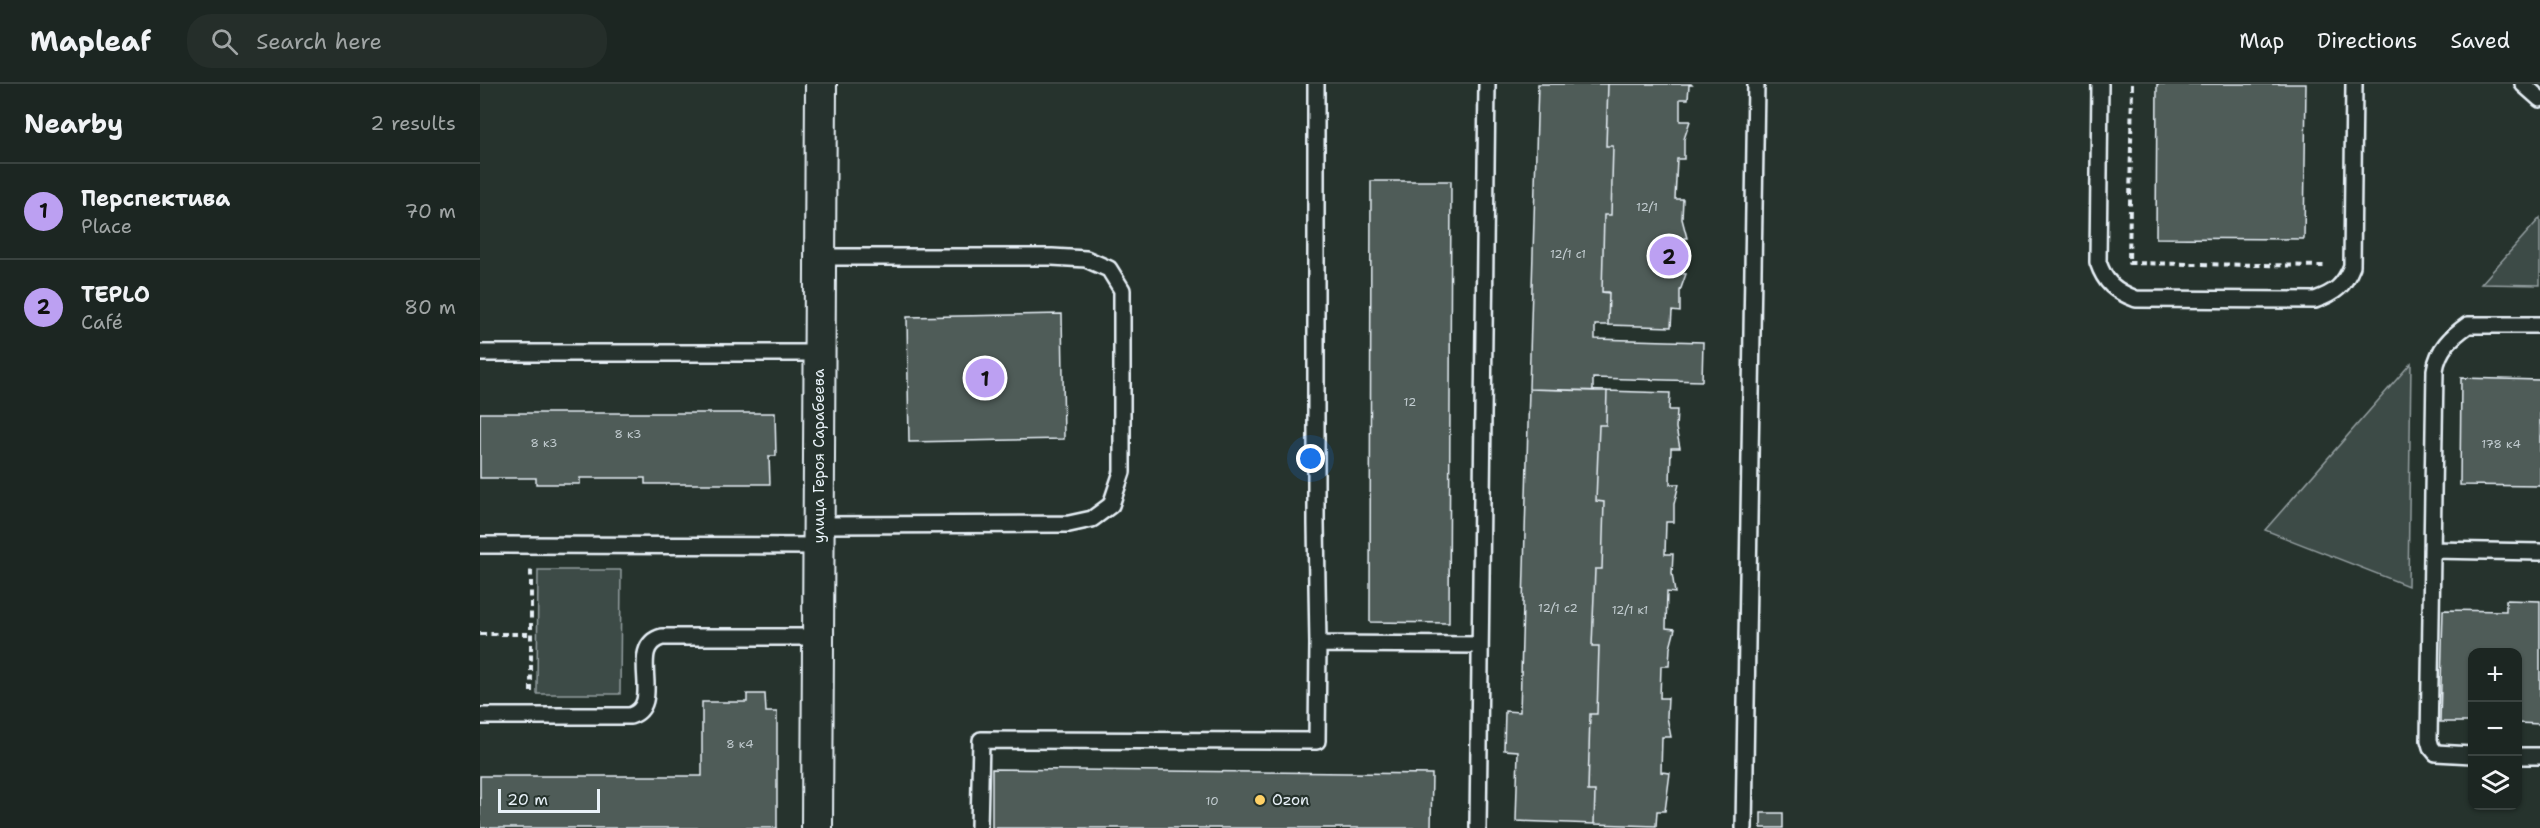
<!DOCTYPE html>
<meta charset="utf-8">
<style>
body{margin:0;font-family:"Shantell Sans",sans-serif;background:#252e2a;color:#f1f3f6}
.controls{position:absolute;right:18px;bottom:18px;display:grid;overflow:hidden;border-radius:12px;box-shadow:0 2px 4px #0004}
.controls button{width:54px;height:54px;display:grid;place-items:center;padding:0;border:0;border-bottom:2px solid #3a4340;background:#1c2622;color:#f1f3f6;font:30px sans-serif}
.scale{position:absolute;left:18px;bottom:15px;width:102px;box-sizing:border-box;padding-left:6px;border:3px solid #e8f1f8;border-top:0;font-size:16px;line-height:21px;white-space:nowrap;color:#e8f1f8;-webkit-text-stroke:4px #26332d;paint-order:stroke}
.you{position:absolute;left:831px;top:375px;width:21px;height:21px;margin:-15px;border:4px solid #fff;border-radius:50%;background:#1a73e8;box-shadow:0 0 0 9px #1a73e833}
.badge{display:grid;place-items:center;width:39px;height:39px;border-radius:50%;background:#bca0f2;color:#111;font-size:20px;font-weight:700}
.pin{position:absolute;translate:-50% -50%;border:3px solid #fff;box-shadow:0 2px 6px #0006}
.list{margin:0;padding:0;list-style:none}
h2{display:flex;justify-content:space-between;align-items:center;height:78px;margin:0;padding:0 24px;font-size:26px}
h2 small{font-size:20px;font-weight:400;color:#a0a5a5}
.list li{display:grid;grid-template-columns:39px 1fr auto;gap:18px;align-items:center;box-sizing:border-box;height:96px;padding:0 24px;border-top:2px solid #3a4340}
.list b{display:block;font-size:22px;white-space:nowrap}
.list p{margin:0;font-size:20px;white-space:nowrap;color:#a0a5a5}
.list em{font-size:20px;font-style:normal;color:#a0a5a5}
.icon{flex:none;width:33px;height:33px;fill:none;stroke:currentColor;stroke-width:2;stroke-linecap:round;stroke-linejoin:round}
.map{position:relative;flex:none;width:2060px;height:744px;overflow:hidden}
header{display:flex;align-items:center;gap:36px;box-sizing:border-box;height:84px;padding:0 30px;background:#1c2622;border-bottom:2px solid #3a4340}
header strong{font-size:28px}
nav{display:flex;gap:33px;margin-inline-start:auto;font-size:21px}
.search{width:420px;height:54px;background:#252e2a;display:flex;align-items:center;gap:15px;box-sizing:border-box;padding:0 21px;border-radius:24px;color:#a0a5a5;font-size:22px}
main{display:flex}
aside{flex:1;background:#1c2622}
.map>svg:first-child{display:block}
.green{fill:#3e4b47;stroke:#939ea0;stroke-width:1.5}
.building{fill:#505c59;stroke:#e8f1f8;stroke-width:1.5}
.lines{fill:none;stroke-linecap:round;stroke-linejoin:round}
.lane-casing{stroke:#e8f1f8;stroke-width:20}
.street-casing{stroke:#e8f1f8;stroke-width:34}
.path{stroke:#e8f1f8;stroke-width:4;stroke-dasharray:6 4.5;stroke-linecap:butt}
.lane{stroke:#26332d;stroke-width:15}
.street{stroke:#26332d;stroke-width:30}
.poi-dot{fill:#ffd166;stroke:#26332d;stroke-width:2}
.labels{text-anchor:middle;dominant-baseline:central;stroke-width:4.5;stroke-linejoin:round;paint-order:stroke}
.number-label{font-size:12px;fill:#c2ccd0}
.street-label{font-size:15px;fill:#e8f1f8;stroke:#26332d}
.poi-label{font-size:15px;fill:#e8f1f8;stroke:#26332d;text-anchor:start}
</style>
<header>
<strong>Mapleaf</strong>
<div class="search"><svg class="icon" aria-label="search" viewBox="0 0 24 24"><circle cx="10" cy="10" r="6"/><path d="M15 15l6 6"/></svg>Search here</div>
<nav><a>Map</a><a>Directions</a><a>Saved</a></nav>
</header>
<main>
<aside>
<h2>Nearby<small>2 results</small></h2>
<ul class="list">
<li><span class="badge">1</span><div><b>Перспектива</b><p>Place</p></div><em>70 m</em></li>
<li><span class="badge">2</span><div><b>TEPLO</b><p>Café</p></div><em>80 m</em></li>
</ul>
</aside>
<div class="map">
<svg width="2060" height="744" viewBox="0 0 2060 744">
<rect width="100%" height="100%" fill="#26332d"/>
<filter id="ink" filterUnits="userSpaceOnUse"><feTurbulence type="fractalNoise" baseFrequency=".0167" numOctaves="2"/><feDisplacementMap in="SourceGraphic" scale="12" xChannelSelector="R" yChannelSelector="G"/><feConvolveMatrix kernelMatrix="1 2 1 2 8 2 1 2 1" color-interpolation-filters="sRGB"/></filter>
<g filter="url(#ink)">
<!-- green -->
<path class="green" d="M 2060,134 L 2060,201 L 2001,200 Z
M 1931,279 L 1928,502 L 1785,446 Z
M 58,486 L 141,486 L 140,610 L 57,610 Z"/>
<!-- building -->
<path class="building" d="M 1058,0 L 1128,0 L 1126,62 L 1133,62 L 1131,131 L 1124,131 L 1122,208 L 1129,209 L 1128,241 L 1115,241 L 1115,255 L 1223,258 L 1222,297 L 1113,294 L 1113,307 L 1049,305 Z
M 1128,0 L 1211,0 L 1212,1 L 1209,1 L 1208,15 L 1200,15 L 1200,37 L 1210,37 L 1204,55 L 1204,75 L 1197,75 L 1195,115 L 1203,115 L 1202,135 L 1207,154 L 1204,154 L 1204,168 L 1196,168 L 1196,189 L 1206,190 L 1200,207 L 1200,228 L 1192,227 L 1191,243 L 1128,241 L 1129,208 L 1122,208 L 1124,131 L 1131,131 L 1133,62 L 1126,62 Z
M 1677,0 L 1826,0 L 1824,155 L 1676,154 Z
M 891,97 L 971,97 L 969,539 L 890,538 Z
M 582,230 L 584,355 L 429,358 L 427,233 Z
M 1981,294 L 2060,296 L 2060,402 L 1980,401 Z
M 1049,305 L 1127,307 L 1126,341 L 1119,341 L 1116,417 L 1124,418 L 1122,485 L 1115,485 L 1112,562 L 1119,562 L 1117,630 L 1110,630 L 1108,707 L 1115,707 L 1114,740 L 1036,737 L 1038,667 L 1024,666 L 1025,627 L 1040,628 Z
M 1127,307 L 1190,309 L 1189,326 L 1197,326 L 1196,344 L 1200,364 L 1191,364 L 1190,400 L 1199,400 L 1194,420 L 1194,438 L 1186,438 L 1185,470 L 1193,470 L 1192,489 L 1195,509 L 1187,508 L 1186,544 L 1195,545 L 1190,564 L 1189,582 L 1181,582 L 1180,614 L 1188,614 L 1187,633 L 1191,653 L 1182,653 L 1181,688 L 1190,689 L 1185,727 L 1177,727 L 1176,742 L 1114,740 L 1115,707 L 1108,707 L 1110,630 L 1117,630 L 1119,562 L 1112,562 L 1115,485 L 1122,485 L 1124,418 L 1116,417 L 1119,341 L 1126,341 Z
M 0,329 L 295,329 L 296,372 L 289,372 L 290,400 L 165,400 L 165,394 L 100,394 L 100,400 L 56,400 L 56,394 L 0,394 Z
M 2026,516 L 2060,517 L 2060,640 L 2038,639 L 2038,568 L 1992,568 L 1992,638 L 1960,638 L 1963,526 L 2026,527 Z
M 267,610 L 285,610 L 286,628 L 297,628 L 297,744 L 0,744 L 0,692 L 222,692 L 222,618 L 267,618 Z
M 512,685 L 952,690 L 951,744 L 512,744 Z
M 1281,729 L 1303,729 L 1303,744 L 1281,744 Z"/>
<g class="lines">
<defs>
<path id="lane" d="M 1620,0 L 1618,178 C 1625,199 1635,207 1656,215 L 1835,216 C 1855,209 1864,202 1872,182 L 1874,0
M 2043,0 L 2060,15
M 0,269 L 340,269
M 339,441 L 589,440 L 612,435 L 631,421 L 642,388 L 642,206 L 629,185 L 606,175 L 572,173 L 340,173
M 0,461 L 339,462
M 1952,466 L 2060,468
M 838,560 L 1000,561
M 0,632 L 150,632 C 186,621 145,563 182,553 L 338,553
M 1992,671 L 1956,669 L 1951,663 L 1949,656 L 1955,286 C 1958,265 1971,253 1988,241 L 2060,241
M 2038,672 L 2060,672
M 499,744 L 501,656 L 837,657 L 838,560 L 836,440 L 836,0
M 998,744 L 1007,0
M 1264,744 L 1276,0"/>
<path id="street" d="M 337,744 L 341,0"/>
</defs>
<!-- lane casing -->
<use href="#lane" class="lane-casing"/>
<!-- street casing -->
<use href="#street" class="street-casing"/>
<!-- path -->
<path class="path" d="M 1652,0 L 1649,179 L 1844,182
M 0,550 L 51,550
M 51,608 L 51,486"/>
<!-- lane -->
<use href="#lane" class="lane"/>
<!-- street -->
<use href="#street" class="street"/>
</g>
</g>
<!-- markers -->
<circle class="poi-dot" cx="780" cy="716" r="6"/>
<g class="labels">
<!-- number labels -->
<g class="number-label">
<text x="1167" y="123">12/1</text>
<text x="1088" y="170">12/1 с1</text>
<text x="930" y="318">12</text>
<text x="148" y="350">8 к3</text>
<text x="64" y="359">8 к3</text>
<text x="2021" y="360">178 к4</text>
<text x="1078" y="524">12/1 с2</text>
<text x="1150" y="526">12/1 к1</text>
<text x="260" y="660">8 к4</text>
<text x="732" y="717">10</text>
</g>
<!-- street labels -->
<g class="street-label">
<text transform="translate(339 372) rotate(-90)">улица Героя Сарабеева</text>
</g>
<!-- poi labels -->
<g class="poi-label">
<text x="792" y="716">Ozon</text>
</g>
</g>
</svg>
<div class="controls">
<button>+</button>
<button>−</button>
<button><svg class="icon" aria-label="layers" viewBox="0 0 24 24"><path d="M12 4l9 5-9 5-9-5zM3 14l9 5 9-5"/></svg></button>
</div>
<div class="scale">20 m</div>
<div class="you"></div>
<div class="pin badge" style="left:505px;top:294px">1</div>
<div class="pin badge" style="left:1189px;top:172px">2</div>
</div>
</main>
